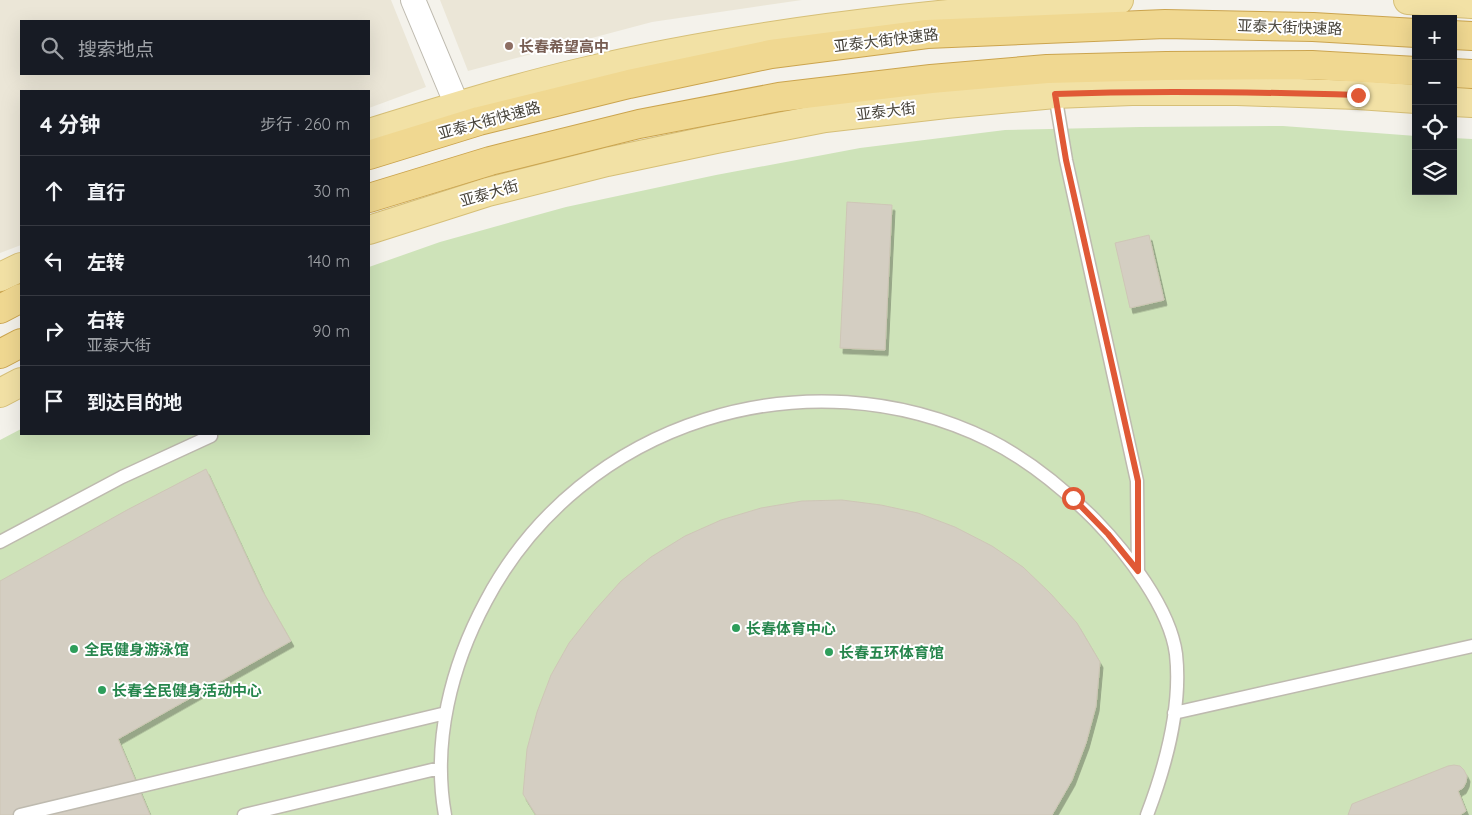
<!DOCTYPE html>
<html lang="zh">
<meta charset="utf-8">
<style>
body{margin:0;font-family:Quicksand,"Noto Sans SC",sans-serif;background:#20242c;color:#f1f3f6}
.controls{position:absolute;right:15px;top:15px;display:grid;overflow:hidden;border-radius:0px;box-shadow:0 5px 20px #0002}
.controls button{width:45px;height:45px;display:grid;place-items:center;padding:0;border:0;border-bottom:1px solid #363941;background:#171b24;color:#f1f3f6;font:25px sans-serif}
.stop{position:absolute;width:15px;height:15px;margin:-11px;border:4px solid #e05936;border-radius:50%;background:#fff}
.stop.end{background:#e05936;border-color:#fff;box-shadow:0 1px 5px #0008}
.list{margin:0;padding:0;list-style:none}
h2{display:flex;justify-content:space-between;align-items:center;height:65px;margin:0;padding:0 20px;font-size:21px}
h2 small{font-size:16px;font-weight:400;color:#9ea1a6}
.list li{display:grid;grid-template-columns:32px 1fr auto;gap:15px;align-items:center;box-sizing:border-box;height:70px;padding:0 20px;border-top:1px solid #363941}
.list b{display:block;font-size:19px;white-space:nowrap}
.list p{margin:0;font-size:16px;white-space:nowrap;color:#9ea1a6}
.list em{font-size:16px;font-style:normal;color:#9ea1a6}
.icon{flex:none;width:28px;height:28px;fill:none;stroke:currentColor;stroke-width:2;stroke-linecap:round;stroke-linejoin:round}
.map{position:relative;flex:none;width:1472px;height:815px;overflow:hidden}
.search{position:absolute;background:#171b24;box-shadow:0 5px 20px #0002;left:20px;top:20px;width:350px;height:55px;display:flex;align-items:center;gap:12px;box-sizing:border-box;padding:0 18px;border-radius:0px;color:#9ea1a6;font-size:19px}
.panel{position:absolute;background:#171b24;box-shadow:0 5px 20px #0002;left:20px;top:90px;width:350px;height:345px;border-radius:0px}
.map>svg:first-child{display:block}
.education{fill:#ebe6d7;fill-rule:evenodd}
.green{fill:#cee3b9}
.building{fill:#d4cec2;stroke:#cec6b6;filter:url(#shadow)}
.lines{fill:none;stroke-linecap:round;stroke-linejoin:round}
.service-casing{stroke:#bebaaf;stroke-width:15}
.minor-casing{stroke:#bebaaf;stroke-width:26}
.primary-casing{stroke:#d6bf77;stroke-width:30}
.trunk-casing{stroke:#cba44e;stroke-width:30}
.service{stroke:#fff;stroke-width:12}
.minor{stroke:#fff;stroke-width:24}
.primary{stroke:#f2e1a5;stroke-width:28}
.trunk{stroke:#f0d891;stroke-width:28}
.route{stroke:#e05936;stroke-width:6}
.education-dot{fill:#8d6e63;stroke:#fff;stroke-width:2}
.leisure-dot{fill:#2e9e5b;stroke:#fff;stroke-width:2}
.labels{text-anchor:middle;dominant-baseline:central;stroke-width:4;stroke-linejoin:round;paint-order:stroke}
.street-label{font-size:15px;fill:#47433a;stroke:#fff}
.education-label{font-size:15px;font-weight:bold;fill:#785e54;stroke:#fff;text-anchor:start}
.leisure-label{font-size:15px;font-weight:bold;fill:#27864d;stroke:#fff;text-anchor:start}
</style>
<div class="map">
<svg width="1472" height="815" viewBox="0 0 1472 815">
<defs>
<filter id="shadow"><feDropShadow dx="3" dy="5.5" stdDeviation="0" flood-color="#0004"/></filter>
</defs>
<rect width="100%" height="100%" fill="#f4f2eb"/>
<!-- education -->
<path class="education" d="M 0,0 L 391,0 L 426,87 L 369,108 L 369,91 L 21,91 L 21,245 L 0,253 ZM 21,21 L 369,21 L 369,74 L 21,74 Z
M 440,0 L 802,0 L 652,22 L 468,71 Z"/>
<!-- green -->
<path class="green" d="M 1283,126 L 1416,136 L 1416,191 L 1453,191 L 1453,138 L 1472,139 L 1472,815 L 0,815 L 0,440 L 21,429 L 21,434 L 369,434 L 369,267 L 440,242 L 566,207 L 716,175 L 860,148 L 1005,130 L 1140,127 Z"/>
<!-- building -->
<path class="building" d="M 847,202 L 892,205 L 885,350 L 840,348 Z
M 1149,235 L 1164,300 L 1130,308 L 1115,243 Z
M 206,469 L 262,590 L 291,641 L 118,739 L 150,815 L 0,815 L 0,581 L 127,510 Z
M 842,500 L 881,505 L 918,513 L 955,527 L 992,546 L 1023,567 L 1051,594 L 1077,623 L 1100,662 L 1096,706 L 1086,743 L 1072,780 L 1052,815 L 536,815 L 523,794 L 527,749 L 537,712 L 551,675 L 569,643 L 595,610 L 621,581 L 651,557 L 685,536 L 721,520 L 761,508 L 802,501 Z
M 1454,765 L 1460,766 L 1464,770 L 1467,776 L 1466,782 L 1463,788 L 1458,791 L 1466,811 L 1460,815 L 1348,815 L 1352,804 L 1448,766 Z"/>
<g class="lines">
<defs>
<path id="service" d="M 1055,94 L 1066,160 L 1137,481 L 1138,571
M 0,542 L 122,477 L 211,436
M 1174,713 L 1472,646
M 20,815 L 446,713
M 244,815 L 440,768
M 445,815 C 432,742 451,666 486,601 C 581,421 807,351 989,440 C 1029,460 1063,488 1095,520 C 1126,552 1170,608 1176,654 C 1182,708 1166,765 1147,815"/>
<path id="minor" d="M 413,0 L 457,105"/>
<path id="primary" d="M 1408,0 L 1472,4
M 1453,102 L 1472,103
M 369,133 C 440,111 511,89 583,72 C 688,47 794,31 901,19 C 974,11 1047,4 1119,0
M 369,230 L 488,192 L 607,162 L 716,139 L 825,118 L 946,104 L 1055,94 L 1132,91 L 1237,91 L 1358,95 L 1416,99
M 0,277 L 21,267
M 0,393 L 21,382"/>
<path id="trunk" d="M 1453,35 L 1472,36
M 1453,73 L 1472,74
M 369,155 L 479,121 L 629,84 L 771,54 L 927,34 L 1165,24 L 1313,27 L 1416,33
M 369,198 L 490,161 L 639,124 L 779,97 L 931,79 L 1047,69 L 1166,66 L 1312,65 L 1416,71
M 0,309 L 21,298
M 0,354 L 21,343"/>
</defs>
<!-- service casing -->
<use href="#service" class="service-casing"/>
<!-- minor casing -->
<use href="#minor" class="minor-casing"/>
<!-- primary casing -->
<use href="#primary" class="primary-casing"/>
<!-- trunk casing -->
<use href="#trunk" class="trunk-casing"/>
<!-- service -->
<use href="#service" class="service"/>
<!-- minor -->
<use href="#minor" class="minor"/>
<!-- primary -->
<use href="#primary" class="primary"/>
<!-- trunk -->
<use href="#trunk" class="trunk"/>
</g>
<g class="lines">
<!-- route -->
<path class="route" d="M 1073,498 L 1108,534 L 1138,571 L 1138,481 L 1066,160 L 1055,94 C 1157,90 1257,92 1358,95"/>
</g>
<!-- markers -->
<circle class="education-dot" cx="509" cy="46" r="5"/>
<g class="leisure-dot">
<circle cx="736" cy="628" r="5"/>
<circle cx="74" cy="649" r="5"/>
<circle cx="829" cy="652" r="5"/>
<circle cx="102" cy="690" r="5"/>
</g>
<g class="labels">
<!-- street labels -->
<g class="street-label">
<text transform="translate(1290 27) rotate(2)">亚泰大街快速路</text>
<text transform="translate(886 40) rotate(-7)">亚泰大街快速路</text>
<text transform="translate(886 111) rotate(-7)">亚泰大街</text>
<text transform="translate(489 120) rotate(-15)">亚泰大街快速路</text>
<text transform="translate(489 193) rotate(-16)">亚泰大街</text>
</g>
<!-- education labels -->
<g class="education-label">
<text x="519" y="46">长春希望高中</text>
</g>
<!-- leisure labels -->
<g class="leisure-label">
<text x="746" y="628">长春体育中心</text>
<text x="84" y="649">全民健身游泳馆</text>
<text x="839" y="652">长春五环体育馆</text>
<text x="112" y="690">长春全民健身活动中心</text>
</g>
</g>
</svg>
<div class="controls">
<button>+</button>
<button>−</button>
<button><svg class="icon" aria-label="locate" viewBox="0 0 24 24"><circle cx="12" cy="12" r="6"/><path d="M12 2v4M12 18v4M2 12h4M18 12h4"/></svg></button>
<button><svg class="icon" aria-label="layers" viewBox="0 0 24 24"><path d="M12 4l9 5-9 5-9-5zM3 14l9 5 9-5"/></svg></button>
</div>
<div class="stop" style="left:1073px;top:498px"></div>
<div class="stop end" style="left:1358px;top:95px"></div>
<div class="search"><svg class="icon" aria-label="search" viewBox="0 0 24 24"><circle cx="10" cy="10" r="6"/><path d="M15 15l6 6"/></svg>搜索地点</div>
<section class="panel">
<h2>4 分钟<small>步行 · 260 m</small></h2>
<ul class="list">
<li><svg class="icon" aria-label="ahead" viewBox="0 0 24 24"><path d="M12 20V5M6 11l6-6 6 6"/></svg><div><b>直行</b></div><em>30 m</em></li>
<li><svg class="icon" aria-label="left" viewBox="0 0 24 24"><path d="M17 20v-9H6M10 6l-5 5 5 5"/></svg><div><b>左转</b></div><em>140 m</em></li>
<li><svg class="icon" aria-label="right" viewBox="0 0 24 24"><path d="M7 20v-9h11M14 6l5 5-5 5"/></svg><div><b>右转</b><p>亚泰大街</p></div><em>90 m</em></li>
<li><svg class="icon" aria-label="arrive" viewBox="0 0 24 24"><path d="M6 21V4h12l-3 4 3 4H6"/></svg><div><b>到达目的地</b></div></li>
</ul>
</section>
</div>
